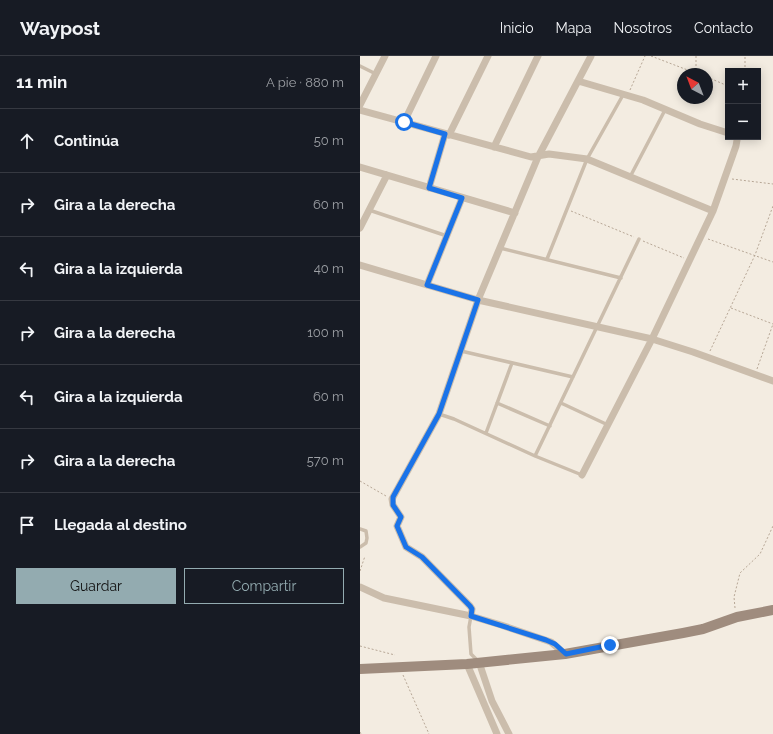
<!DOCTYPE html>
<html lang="es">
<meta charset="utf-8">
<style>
body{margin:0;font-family:Raleway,sans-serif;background:#242831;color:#f1f3f6}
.controls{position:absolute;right:12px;top:12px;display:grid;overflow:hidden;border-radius:0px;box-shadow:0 2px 10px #0003}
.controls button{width:36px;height:36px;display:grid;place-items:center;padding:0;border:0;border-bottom:1px solid #363941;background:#171b24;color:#f1f3f6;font:20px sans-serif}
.compass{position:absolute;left:317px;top:12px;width:36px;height:36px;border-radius:50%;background:#171b24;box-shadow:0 2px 10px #0003;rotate:318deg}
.stop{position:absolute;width:12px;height:12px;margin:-9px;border:3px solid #1a73e8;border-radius:50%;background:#fff}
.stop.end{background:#1a73e8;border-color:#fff;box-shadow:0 1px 4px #0008}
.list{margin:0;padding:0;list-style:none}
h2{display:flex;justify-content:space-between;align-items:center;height:52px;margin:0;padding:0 16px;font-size:17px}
h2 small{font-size:13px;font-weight:400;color:#9ea1a6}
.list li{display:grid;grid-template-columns:26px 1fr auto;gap:12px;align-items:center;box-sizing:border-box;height:64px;padding:0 16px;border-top:1px solid #363941}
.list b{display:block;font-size:15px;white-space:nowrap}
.list em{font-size:13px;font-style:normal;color:#9ea1a6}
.actions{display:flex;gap:8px;padding:12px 16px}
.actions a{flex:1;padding:9px 0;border:1px solid #93abb0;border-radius:0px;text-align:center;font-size:14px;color:#93abb0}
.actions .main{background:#93abb0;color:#111}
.icon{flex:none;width:22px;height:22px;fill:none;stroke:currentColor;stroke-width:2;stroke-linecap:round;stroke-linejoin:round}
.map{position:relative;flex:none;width:413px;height:678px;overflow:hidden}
header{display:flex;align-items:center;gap:24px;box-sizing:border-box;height:56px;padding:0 20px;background:#171b24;border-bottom:1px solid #363941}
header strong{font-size:19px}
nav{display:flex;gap:22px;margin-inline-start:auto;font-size:14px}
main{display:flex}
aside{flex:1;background:#171b24}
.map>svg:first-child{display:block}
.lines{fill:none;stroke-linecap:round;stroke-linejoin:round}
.path{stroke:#b7a796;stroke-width:1;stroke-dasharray:2 2;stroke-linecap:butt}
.lane{stroke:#cbbdac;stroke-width:3.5}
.street{stroke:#cbbdac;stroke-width:7}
.secondary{stroke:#9f8c7e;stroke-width:10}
.route{stroke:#1a73e8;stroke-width:5}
</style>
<header>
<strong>Waypost</strong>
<nav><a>Inicio</a><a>Mapa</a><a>Nosotros</a><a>Contacto</a></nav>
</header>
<main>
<aside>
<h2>11 min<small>A pie · 880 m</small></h2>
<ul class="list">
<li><svg class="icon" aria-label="ahead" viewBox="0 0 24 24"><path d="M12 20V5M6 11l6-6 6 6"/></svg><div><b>Continúa</b></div><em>50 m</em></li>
<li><svg class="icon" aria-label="right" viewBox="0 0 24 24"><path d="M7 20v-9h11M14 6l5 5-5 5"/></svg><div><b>Gira a la derecha</b></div><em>60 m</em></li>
<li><svg class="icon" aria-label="left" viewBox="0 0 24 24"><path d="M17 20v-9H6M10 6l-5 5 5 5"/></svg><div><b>Gira a la izquierda</b></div><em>40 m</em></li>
<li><svg class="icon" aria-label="right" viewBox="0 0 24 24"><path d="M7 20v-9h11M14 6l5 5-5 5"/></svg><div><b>Gira a la derecha</b></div><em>100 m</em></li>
<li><svg class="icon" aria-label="left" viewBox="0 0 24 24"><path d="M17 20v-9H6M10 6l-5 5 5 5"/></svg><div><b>Gira a la izquierda</b></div><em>60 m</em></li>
<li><svg class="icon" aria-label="right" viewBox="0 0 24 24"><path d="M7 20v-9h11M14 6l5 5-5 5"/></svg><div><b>Gira a la derecha</b></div><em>570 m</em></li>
<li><svg class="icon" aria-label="arrive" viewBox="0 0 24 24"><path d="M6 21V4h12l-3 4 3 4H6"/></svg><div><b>Llegada al destino</b></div></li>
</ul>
<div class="actions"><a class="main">Guardar</a><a>Compartir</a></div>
</aside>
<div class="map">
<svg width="413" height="678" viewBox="0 0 413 678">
<rect width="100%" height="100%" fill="#f3ece1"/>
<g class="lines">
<!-- path -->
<path class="path" d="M 291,0 L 338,18
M 336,0 L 336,17
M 385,15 L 385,0
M 347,21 L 368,30
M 270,34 L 285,0
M 372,123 L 413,128
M 211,155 L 274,181
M 348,183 L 413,206
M 283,185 L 324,202
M 371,252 L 413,268
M 350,295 L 395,199 L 413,150
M 397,313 L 413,268
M 0,425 L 26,440
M 0,515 L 5,500
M 375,552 L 374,541 L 380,517 L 400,498 L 413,470
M 0,590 L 35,599
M 43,619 L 69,678
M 0,676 L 1,678"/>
<!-- lane -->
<path class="lane" d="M 0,10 L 16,18
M 270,121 L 305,54
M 9,154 L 87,180
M 140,192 L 261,222
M 187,203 L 227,103 L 263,39
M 101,295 L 213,321
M 137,347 L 190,370
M 201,347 L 248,369
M 79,358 L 94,363 L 175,400 L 222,419
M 126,377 L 152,307
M 175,400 L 279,183
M 0,473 L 6,475 L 7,482 L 6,487 L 0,491
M 111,560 L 109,571 L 111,598 L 118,605"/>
<!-- street -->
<path class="street" d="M 218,25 L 283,44 L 340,68 L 368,77
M 0,49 L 25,0
M 0,54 L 171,101 L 189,98 L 227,103 L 353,155
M 44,66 L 76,0
M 89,79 L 128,0
M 134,91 L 178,0
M 0,111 L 155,157
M 69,132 L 85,78
M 0,172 L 27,119
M 0,209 L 118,244 L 292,283 L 333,296 L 413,325
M 67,229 L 102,142
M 222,419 L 292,283 L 353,155 L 376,90 L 377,84 L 376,81
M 0,531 L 24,542 L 111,560 L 141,569 L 191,586 L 205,598
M 111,560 L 112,553 L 110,550 L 62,501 L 46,491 L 37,470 L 41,461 L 33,449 L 32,443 L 79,358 L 118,244 L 178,101 L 231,0
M 119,606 L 132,645 L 149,678
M 107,608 L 137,678"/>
<!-- secondary -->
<path class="secondary" d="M 0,613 L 107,608 L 205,598 L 323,577 L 343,573 L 377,561 L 413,554"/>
</g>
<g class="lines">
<!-- route -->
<path class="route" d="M 44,66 L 85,78 L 69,132 L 102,142 L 67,229 L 118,244 L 79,358 L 33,441 L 33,449 L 41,461 L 37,470 L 46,491 L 62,501 L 110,550 L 112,553 L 111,560 L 186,584 L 195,588 L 206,598 L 250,589"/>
</g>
</svg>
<div class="controls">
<button>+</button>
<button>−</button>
</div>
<svg class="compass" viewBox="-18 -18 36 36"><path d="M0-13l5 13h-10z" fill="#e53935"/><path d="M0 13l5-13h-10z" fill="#9ea1a6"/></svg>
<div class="stop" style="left:44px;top:66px"></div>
<div class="stop end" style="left:250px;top:589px"></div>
</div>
</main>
